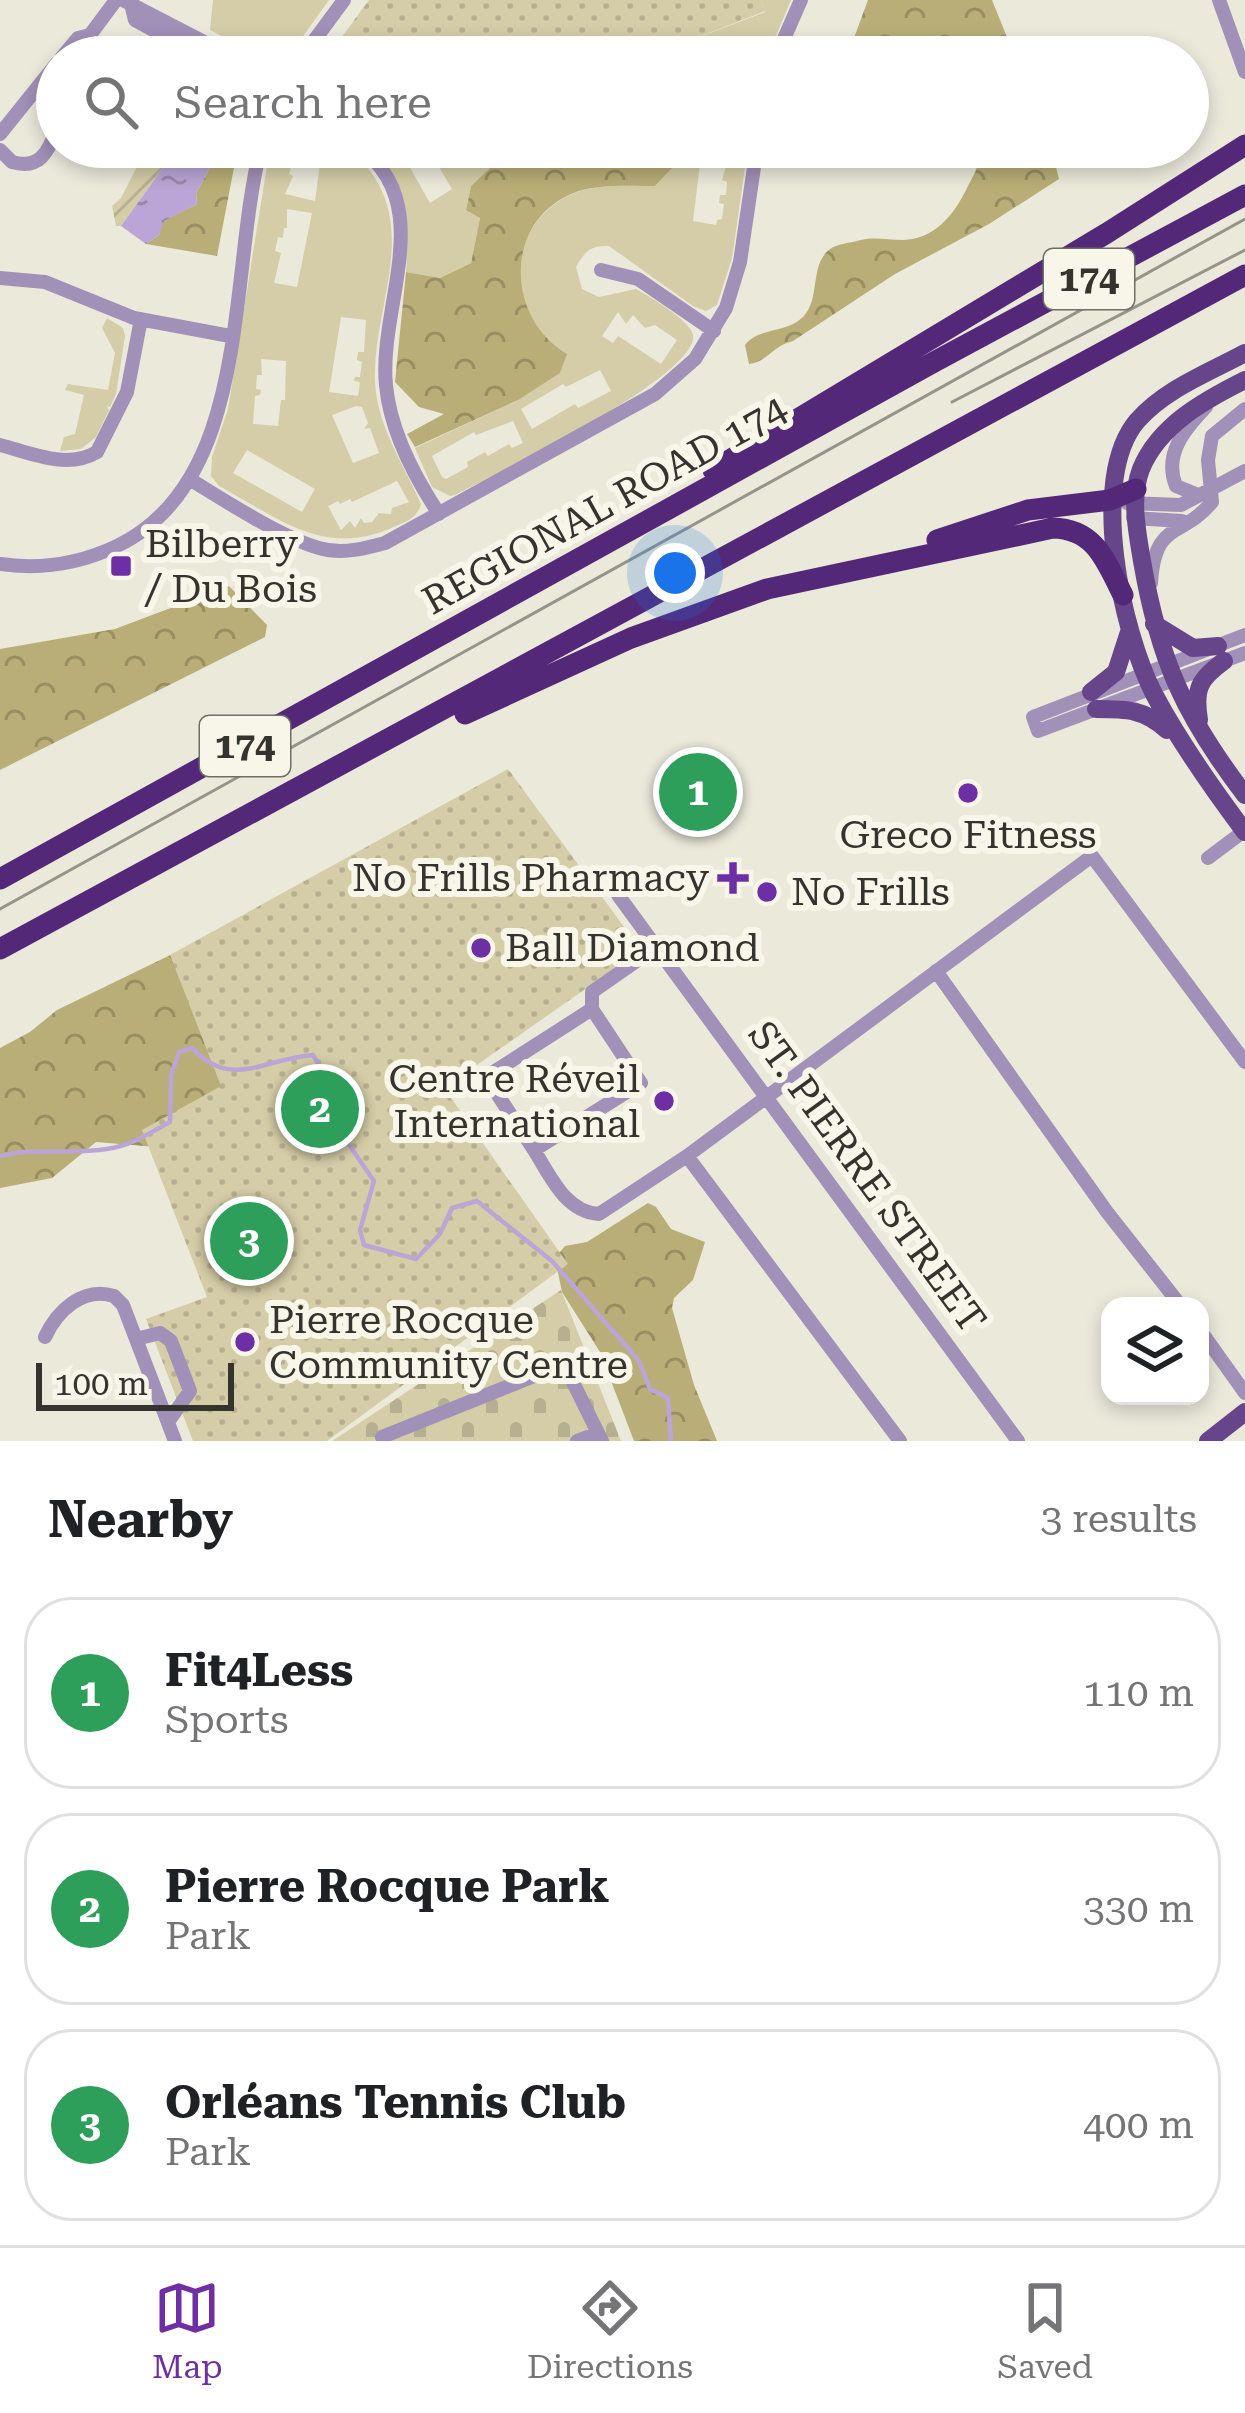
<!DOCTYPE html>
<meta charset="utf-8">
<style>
body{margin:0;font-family:"Roboto Serif",serif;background:#f6f6f6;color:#202124}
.controls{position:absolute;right:36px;bottom:36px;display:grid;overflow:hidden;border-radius:24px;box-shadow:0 6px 18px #0003}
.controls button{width:108px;height:108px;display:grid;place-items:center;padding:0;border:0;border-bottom:3px solid #e0e0e0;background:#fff;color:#202124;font:60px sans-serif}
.scale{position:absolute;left:36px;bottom:30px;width:198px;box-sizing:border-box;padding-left:12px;border:6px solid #34332e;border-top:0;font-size:33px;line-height:42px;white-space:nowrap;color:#34332e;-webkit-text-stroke:9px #f8f6e8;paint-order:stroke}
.you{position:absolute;left:675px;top:573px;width:42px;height:42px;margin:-30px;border:9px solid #fff;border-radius:50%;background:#1a73e8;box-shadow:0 0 0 18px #1a73e833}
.badge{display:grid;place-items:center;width:78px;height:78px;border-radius:50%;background:#6f2fa4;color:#fff;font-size:39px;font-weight:700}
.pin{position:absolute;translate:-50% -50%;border:6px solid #fff;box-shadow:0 3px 12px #0006}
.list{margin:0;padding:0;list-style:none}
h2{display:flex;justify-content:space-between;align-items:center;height:156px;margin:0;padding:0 48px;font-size:51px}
h2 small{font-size:39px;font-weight:400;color:#757577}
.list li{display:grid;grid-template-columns:78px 1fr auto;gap:36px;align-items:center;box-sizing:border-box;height:192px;margin:0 24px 24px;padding:0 24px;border:3px solid #e0e0e0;border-radius:48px}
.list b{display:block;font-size:45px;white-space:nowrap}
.list p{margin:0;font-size:39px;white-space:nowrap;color:#757577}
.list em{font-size:39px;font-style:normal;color:#757577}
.icon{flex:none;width:66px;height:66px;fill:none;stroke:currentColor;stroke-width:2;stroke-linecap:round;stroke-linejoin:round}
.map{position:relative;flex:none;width:1245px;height:1441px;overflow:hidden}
.search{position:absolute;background:#fff;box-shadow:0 6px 18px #0003;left:36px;right:36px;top:36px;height:132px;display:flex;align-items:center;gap:30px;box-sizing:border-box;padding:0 42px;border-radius:66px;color:#757577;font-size:45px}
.sheet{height:804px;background:#fff}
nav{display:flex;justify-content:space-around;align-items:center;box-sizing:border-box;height:168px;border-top:3px solid #e0e0e0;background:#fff;font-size:33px;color:#757577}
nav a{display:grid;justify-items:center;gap:6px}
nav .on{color:#6f2fa4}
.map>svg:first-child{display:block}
.grass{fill:#d5cda7;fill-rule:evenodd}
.forest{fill:url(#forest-crowns)}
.cemetery{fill:url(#cemetery-stones)}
.park{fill:url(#park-dots)}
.garden{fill:url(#garden-furrows)}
.water{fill:url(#water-ripples)}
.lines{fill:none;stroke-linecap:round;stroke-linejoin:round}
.stream{stroke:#bba5d6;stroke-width:4.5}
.minor{stroke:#a190b7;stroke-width:14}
.major{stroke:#67458b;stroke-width:18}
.highway{stroke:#532879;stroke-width:21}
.tram{stroke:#95948a;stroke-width:3}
.poi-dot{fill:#6f2fa4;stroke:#f8f6e8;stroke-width:4.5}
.labels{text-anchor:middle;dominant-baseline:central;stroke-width:12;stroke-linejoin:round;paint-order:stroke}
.shield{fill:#f8f6e8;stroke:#6f6e66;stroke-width:3}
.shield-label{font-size:36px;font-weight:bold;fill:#34332e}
.street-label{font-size:39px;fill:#34332e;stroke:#f8f6e8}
.poi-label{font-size:39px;fill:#34332e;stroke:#f8f6e8;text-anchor:start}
</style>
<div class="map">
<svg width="1245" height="1441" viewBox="0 0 1245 1441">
<defs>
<pattern id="forest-crowns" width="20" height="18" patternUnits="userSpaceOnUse" patternTransform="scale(3)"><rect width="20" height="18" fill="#b9ae77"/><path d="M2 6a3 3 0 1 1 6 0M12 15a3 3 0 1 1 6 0" fill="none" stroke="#978e62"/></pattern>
<pattern id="cemetery-stones" width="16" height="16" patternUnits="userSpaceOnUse" patternTransform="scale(3)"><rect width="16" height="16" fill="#d5cda7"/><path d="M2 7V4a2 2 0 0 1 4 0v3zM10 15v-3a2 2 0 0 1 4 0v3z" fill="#b7b090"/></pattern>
<pattern id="park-dots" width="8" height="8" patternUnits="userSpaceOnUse" patternTransform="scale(3)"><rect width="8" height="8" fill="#d5cda7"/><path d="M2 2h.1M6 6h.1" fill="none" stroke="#b7b090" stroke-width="1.8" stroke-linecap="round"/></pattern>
<pattern id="garden-furrows" width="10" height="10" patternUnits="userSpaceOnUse" patternTransform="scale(3)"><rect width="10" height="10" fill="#d5cda7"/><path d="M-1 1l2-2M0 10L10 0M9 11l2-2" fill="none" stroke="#b7b090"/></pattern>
<pattern id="water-ripples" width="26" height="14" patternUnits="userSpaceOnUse" patternTransform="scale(3)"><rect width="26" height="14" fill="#bba5d6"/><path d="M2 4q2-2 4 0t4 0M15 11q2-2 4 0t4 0" fill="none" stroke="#9987ae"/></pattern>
</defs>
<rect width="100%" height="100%" fill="#ebe9da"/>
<!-- grass -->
<path class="grass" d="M 213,0 L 329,0 L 288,57 L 250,57 L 239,45 L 210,30 Z
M 761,0 L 791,0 L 767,57 L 649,56 L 765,12 Z
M 270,147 L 297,147 L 296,163 L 292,163 L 289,174 L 293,176 L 285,194 L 315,201 L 322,149 L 316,147 C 343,147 355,150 371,172 C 417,236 372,311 375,382 C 377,426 404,465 421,504 C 417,519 407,521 394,527 C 324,558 280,519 219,486 L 211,476 L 212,457 L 228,409 ZM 287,209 L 312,213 L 297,287 L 274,283 L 281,253 L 275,251 L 278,237 L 283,238 L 284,228 L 287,228 ZM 341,317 L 366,320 L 364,352 L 358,352 L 357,360 L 362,362 L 360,377 L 355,377 L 354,381 L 360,382 L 358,396 L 329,392 ZM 261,359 L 286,361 L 285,400 L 281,400 L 278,426 L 253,424 L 255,396 L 260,395 L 261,390 L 256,389 L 257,375 L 262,375 ZM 356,406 L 362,407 L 368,423 L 364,429 L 370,428 L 379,453 L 353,463 L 332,415 ZM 247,450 L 315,489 L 302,512 L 233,473 ZM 397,481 L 409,502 L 392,508 L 391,514 L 379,513 L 372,522 L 364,523 L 361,518 L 355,528 L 350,521 L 341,530 L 328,506 L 338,501 L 340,504 L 350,499 L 352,502 Z
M 373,147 L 400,150 L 430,203 L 452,189 L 427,147 L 492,147 L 493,165 L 471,186 L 466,209 L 480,218 L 471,263 L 440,278 L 406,272 C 409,227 408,181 373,147 Z
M 671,147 L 748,147 L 732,258 L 717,305 L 706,311 L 693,306 L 609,246 C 591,245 585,251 576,267 L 582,289 L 599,297 L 636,289 C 649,296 691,321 693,335 C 700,375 495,474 457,494 L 450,496 L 432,487 L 415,448 L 518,400 L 549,343 C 542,334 533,323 528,312 C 507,264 528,208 580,191 C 603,184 631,186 655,186 L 673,167 ZM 702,148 L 724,151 L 724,158 L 728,159 L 722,180 L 727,182 L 726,195 L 720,195 L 719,203 L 724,204 L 722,219 L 717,220 L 716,225 L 693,221 ZM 618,312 L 626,324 L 633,315 L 645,328 L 655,325 L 677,340 L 661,364 L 618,336 L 613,343 L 602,336 ZM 600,370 L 611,391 L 578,408 L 575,404 L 532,429 L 521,409 L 563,384 L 566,387 ZM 513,421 L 523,443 L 512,448 L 509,444 L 488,456 L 485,452 L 467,462 L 468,467 L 446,479 L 442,477 L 432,456 L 474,432 L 476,435 Z
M 107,318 L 123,328 L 125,336 L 116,394 L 110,407 L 107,406 L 109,410 L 96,437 L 81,449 L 60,451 L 64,437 L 75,434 L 84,395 L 65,390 L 68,384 L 108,390 L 115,353 L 102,328 Z"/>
<!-- forest -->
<path class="forest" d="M 868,0 L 992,0 L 1015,57 L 854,54 L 851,46 Z
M 492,147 L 671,147 L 673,167 L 655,186 C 631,186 602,184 579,191 C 504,216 503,316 567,354 L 560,373 L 518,400 L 415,447 L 407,434 L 444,414 L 419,407 L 395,382 L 406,272 L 440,278 L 471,263 L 480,218 L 466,210 L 471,186 L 493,165 Z
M 981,147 L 1051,147 L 1059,179 L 989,224 L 895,274 L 793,341 C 774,345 767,362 749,364 L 745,345 C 761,326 786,334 803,317 C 821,299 809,265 830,249 C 837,244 849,243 857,241 C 874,236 886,240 903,240 C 934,239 953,216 966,190 C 973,176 981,164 981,147 Z
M 220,150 L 237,152 L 217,256 L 146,244 L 159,235 L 163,221 L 197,204 L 196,193 Z
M 229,586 L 267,625 L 265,637 L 0,770 L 0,649 L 115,629 Z
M 294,895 L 241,1154 L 96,1142 L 52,1178 L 0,1188 L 0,1048 L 30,1032 L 57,1010 Z
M 648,1203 L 656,1207 L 671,1229 L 705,1242 L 693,1280 L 674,1298 L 672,1308 L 694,1385 L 717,1441 L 634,1441 L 600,1352 L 562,1292 L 555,1258 L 565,1246 L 587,1242 Z"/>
<!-- cemetery -->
<path class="cemetery" d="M 561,1290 L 621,1441 L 332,1441 Z"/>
<!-- park -->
<path class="park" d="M 369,0 L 761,0 L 765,11 L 647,57 L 366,57 L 341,38 Z
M 508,769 L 641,950 L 444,1088 L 568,1264 L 327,1441 L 193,1441 L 146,1319 L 207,1297 L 142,1130 L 221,1086 L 170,955 Z"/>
<!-- garden -->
<path class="garden" d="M 147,147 L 178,147 L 121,226 L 116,226 L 112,206 L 121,198 Z"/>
<!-- water -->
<path class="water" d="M 178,147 L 219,147 L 220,150 L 196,193 L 197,204 L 164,221 L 159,235 L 146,244 L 121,226 Z"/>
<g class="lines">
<!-- stream -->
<path class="stream" d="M 0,1156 C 36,1147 71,1155 107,1149 C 130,1146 150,1133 170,1122 L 171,1075 L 179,1052 L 192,1048 C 232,1090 262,1059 313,1055 L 339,1098 L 347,1142 L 374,1181 L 360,1230 L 364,1245 L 416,1259 L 440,1234 L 452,1208 L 477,1201 L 552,1261 L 639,1361 L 650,1389 L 668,1398 L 671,1441"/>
<!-- minor -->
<path class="minor" d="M 123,0 L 233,57
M 1219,0 L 1245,72
M 131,4 L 135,20 L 203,57
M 62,57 L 78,38 L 90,35 L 116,0
M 88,57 L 93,46 L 90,35
M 302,57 L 344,0
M 776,57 L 801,0
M 0,134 L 57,63
M 359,147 C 439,204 378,307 386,385 C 390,431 414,476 439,514
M 801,147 L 855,153 L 871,147
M 0,150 L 12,162 C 40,170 48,152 57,129
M 601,270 L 638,279 L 714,331
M 0,278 L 45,282 L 134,318 L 230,336
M 0,445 C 31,453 67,470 97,452 L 127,392 L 141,319
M 191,480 C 224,500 291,544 328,550 C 348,553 366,548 385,543 L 655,394 L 695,359 L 726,308 L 740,262 L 757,147
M 1198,495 L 1176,486 C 1163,454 1185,429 1206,407
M 1127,503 L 1181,505 L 1245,471
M 1133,518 L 1182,521
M 0,564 C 41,570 79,564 117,546 C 253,481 228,273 261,147
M 1151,583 C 1155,520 1181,539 1212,502 L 1208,460 L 1212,436 L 1245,409
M 1245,635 L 1033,717 L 1038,731 L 1245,653
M 1208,858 L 1244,831
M 618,895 L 1018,1441
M 936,971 L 1107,1212 L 1181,1306
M 592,1009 L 486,1077 L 534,1150 L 641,1083 L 592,1009 L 592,992 L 658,946
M 534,1150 C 550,1175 565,1212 599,1214 L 687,1156 L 1092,856 L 1245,1062
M 687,1156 L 900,1441
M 1200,1330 L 1245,1393
M 45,1337 C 57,1311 83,1286 114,1296 L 123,1305 L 175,1441
M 136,1339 L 160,1333 L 171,1341 L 190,1391 L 168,1422
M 384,1441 L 382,1437 L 564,1364 L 602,1441
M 577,1441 L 598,1433"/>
<!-- major -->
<path class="major" d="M 1245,353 C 1208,373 1165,389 1137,421 C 1088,479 1122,632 1154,694 C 1180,743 1212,788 1245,832
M 1245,380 C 1205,400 1159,425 1141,469 C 1130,498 1137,531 1142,561 C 1159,660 1184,715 1245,795
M 1154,624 L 1193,648 L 1218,646
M 1091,692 L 1116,672 L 1129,632
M 1096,709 C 1127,709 1144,709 1167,730
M 1199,720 C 1194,689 1199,679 1224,661
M 1208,1441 L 1245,1412"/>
<!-- highway -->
<path class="highway" d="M 713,470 L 1107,233 L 1245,145
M 937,540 L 1028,510 L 1110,500 L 1136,489
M 465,714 L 631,638 L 767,589 L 1053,528 C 1096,529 1106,562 1123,595
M 0,879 L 934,362 L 1245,195
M 0,949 L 1245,275"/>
<!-- tram -->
<path class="tram" d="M 952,402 L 1245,250
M 0,909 L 1245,219"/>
</g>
<!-- markers -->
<g class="poi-dot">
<rect x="109" y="554" width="24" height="24" rx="6"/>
<circle cx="968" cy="793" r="12"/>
<path d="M727 860h12v12h12v12h-12v12h-12v-12h-12v-12h12z"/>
<circle cx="767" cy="892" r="12"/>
<circle cx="481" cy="948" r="12"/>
<circle cx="664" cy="1101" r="12"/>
<circle cx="245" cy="1342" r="12"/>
</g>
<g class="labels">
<!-- shield labels -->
<g class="shield">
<rect x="1044" y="249" width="90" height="60" rx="9"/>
<rect x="200" y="716" width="90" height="60" rx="9"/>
</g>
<g class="shield-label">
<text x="1089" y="279">174</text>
<text x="245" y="746">174</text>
</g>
<!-- street labels -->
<g class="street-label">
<text transform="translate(605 505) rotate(-29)">REGIONAL ROAD 174</text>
<text transform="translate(867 1177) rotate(54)">ST. PIERRE STREET</text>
</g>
<!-- poi labels -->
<g class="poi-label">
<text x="145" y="544">Bilberry<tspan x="145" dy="45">/ Du Bois</tspan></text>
<text x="968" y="835" text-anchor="middle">Greco Fitness</text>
<text x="709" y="878" text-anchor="end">No Frills Pharmacy</text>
<text x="791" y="892">No Frills</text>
<text x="505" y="948">Ball Diamond</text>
<text x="640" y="1079" text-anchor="end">Centre Réveil<tspan x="640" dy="45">International</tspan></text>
<text x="269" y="1320">Pierre Rocque<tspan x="269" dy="45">Community Centre</tspan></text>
</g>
</g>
</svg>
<div class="controls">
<button><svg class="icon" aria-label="layers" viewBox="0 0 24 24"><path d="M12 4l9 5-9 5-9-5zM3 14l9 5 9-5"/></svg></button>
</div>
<div class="scale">100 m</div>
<div class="you"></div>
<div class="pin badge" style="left:698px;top:792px;background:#2e9e5b">1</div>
<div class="pin badge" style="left:320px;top:1109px;background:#2e9e5b">2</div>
<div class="pin badge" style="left:249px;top:1241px;background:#2e9e5b">3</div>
<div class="search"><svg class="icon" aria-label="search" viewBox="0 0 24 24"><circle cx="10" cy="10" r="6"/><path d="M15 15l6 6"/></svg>Search here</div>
</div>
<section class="sheet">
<h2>Nearby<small>3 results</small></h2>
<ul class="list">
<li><span class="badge" style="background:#2e9e5b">1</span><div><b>Fit4Less</b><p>Sports</p></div><em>110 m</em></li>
<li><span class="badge" style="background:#2e9e5b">2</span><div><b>Pierre Rocque Park</b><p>Park</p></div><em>330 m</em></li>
<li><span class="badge" style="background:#2e9e5b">3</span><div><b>Orléans Tennis Club</b><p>Park</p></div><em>400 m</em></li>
</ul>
</section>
<nav>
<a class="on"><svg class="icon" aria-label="map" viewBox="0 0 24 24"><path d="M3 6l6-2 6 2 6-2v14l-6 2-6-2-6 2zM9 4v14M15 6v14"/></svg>Map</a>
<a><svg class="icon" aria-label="directions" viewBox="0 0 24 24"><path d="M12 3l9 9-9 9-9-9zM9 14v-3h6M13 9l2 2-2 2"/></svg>Directions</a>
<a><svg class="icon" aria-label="saved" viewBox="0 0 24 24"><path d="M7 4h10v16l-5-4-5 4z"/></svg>Saved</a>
</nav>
